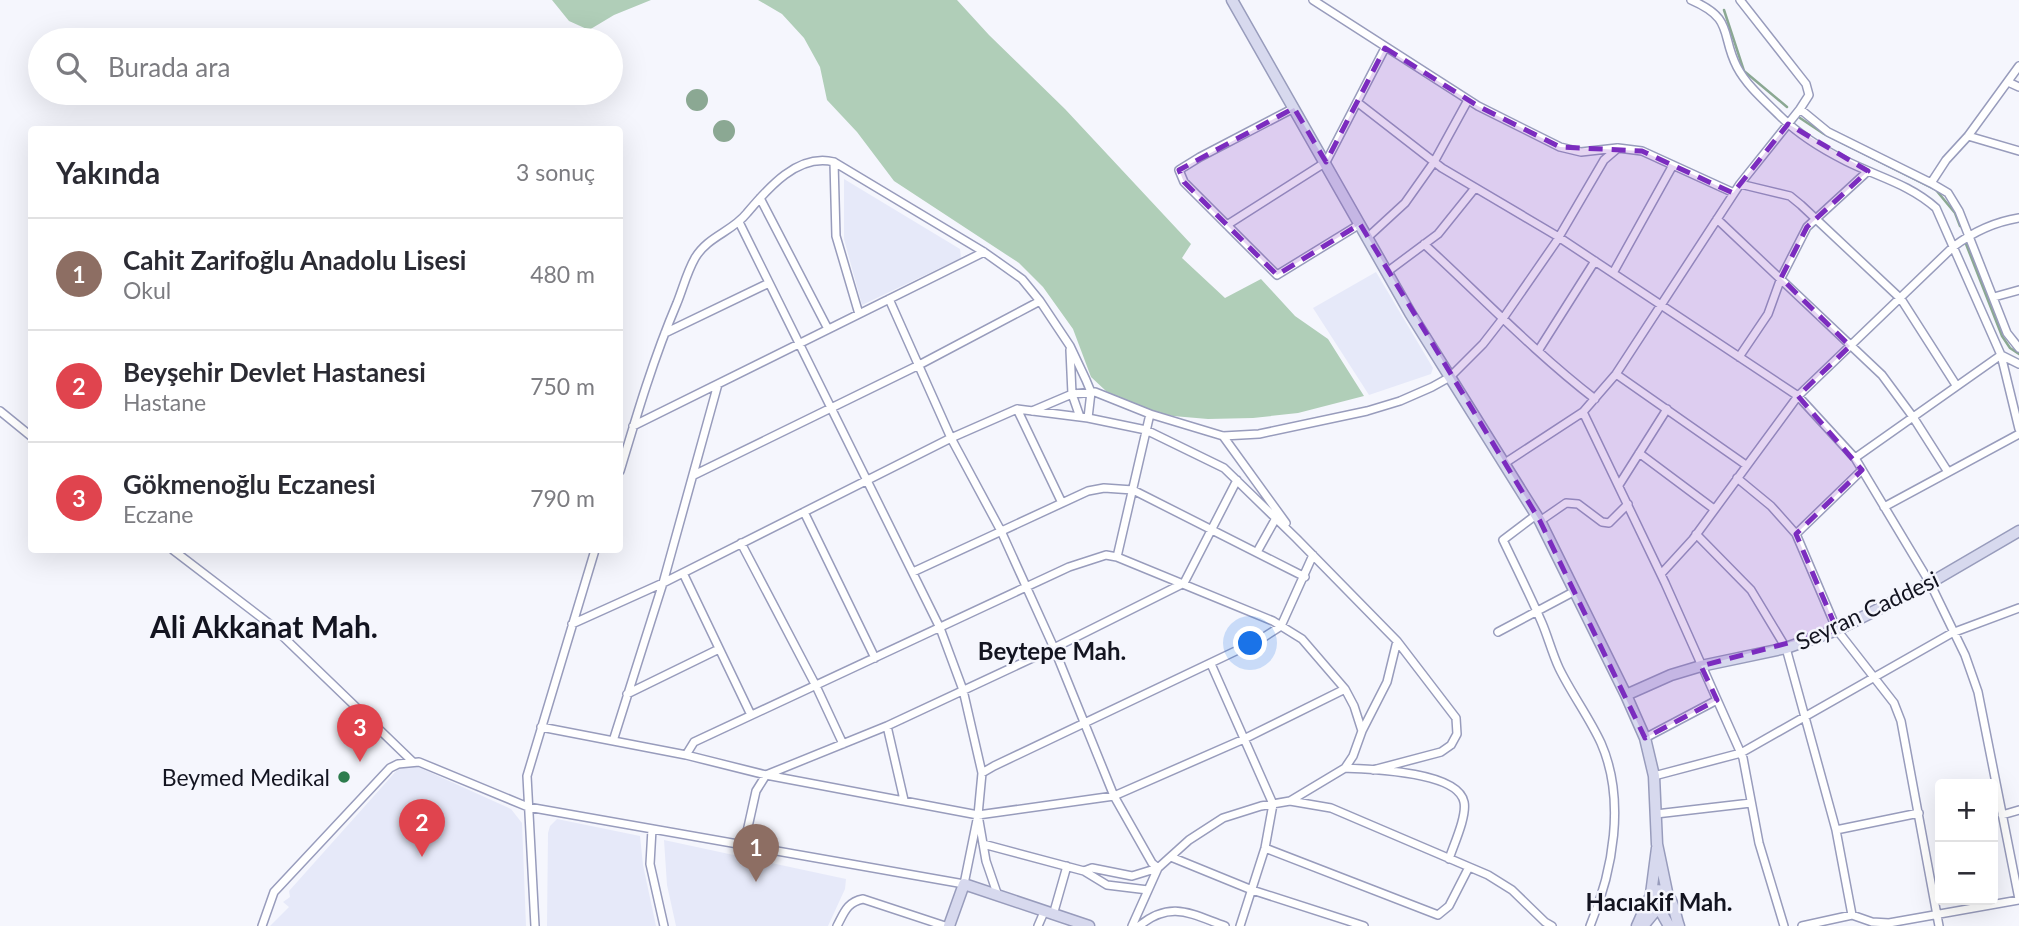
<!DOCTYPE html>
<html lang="tr">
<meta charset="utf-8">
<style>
body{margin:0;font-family:Lato,sans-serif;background:#f7f7f7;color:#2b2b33}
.controls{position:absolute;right:21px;bottom:21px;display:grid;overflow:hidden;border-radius:7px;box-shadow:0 7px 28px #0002}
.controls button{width:63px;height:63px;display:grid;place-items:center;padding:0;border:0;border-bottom:2px solid #e1e1e2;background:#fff;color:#2b2b33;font:35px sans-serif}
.you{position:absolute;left:1251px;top:644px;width:24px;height:24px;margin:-18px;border:5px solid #fff;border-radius:50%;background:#1a73e8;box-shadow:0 0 0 10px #1a73e833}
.badge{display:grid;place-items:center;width:46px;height:46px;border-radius:50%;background:#2d7c4d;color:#fff;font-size:23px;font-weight:700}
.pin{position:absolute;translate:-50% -58px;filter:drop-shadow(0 2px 4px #0008)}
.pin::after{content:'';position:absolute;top:37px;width:24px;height:21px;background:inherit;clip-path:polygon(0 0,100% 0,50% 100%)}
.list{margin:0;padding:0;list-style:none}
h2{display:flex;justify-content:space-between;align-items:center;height:91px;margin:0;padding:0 28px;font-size:30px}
h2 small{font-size:23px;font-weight:400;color:#7c7c81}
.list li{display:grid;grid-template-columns:46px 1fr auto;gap:21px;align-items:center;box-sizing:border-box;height:112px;padding:0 28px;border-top:2px solid #e1e1e2}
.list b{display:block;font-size:26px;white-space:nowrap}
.list p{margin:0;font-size:23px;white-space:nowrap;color:#7c7c81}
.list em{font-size:23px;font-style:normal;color:#7c7c81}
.icon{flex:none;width:38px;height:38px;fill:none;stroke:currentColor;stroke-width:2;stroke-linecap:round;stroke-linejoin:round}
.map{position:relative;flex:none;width:2019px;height:926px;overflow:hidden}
.search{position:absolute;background:#fff;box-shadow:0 7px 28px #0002;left:28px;top:28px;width:595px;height:77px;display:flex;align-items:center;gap:18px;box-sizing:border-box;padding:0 24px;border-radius:38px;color:#7c7c81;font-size:26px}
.panel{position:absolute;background:#fff;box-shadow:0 7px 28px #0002;left:28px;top:126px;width:595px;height:427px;border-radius:7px}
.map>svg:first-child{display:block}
.built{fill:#e6e9f9}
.forest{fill:#b0ceb8}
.water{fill:#8ba893}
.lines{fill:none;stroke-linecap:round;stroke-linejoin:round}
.stream{stroke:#8ba893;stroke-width:2.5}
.street-casing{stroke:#989cbc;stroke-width:10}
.secondary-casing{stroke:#989cbc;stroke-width:13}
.street{stroke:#fff;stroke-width:7}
.secondary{stroke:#d7d9ee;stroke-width:10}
.marked{fill:#7b2cbf;fill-opacity:0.2;stroke:#7b2cbf;stroke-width:5;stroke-dasharray:14 9;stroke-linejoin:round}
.poi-dot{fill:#2d7c4d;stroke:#f5f6fd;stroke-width:2.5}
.labels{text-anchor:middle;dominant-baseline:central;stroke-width:5;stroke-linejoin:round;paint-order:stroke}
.street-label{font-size:23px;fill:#131420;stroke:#f5f6fd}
.poi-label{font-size:23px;fill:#131420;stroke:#f5f6fd;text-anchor:end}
.neighbourhood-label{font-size:24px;font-weight:bold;fill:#131420;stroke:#f5f6fd}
.district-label{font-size:30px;font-weight:bold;fill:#131420;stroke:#f5f6fd}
</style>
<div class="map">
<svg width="2019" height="926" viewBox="0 0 2019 926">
<rect width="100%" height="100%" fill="#f5f6fd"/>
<!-- built -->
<path class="built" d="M 844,179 L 960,249 L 961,258 L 862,305 L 844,239 Z
M 1376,272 L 1433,368 L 1431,374 L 1369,395 L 1313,308 Z
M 416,766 L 511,809 L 522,823 L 526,926 L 270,926 L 289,907 L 283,902 L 290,897 L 289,891 L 398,769 Z
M 557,819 L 640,836 L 643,865 L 656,926 L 547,926 L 548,833 L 550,826 Z
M 664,840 L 846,879 L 845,889 L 828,926 L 676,926 L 667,885 Z"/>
<!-- forest -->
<path class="forest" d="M 552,0 L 651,0 L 614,15 L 589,30 L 569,21 Z
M 758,0 L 957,0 L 989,35 L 1065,109 L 1191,244 L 1182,258 L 1225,298 L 1261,279 L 1295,316 L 1328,339 L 1364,396 L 1298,413 L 1253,418 L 1208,419 L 1173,416 L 1148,410 L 1124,401 L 1106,391 L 1091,377 L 1073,329 L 1043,287 L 1019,263 L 894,181 L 857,132 L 827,100 L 820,67 L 804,38 L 782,14 Z"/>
<!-- water -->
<path class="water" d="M686 100a11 11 0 1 1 22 0a11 11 0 1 1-22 0Z
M713 131a11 11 0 1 1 22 0a11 11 0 1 1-22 0Z"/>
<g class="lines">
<!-- stream -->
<path class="stream" d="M 1724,10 L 1744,71 L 1787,107
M 1800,118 L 1824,134 L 1936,190 L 1955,213 L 1960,226
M 1966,244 L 2002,336 L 2010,348 L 2019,354"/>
<defs>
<path id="street" d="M 1313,0 L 1478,106 L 1560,147 L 1581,152 L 1617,148
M 1691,0 C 1735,19 1720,34 1737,67 C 1747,86 1765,101 1780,116 C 1797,133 1824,150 1846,161 C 1878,177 1909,184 1936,208 L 2001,355 L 2019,429
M 1740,0 L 1806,84 L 1809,95 L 1800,109
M 2008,82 L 2019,87
M 1357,102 L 1442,168 L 1557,236 L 1798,396 L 1855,458 L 1930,583 L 1965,655 L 1978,692 L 2019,899
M 1294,108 L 1200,157 L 1179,170 L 1184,182 L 1277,275 L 1360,224
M 1968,136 L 2019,151
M 834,162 L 836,236 L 859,314
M 1931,183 L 1948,193 L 1959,211 L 2007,333 L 2019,348
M 1740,184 L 1790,196 L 1801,205 L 1901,299 L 1956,385
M 760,198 L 828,329
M 1717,219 L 1882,375 L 1913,417 L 1948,472
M 739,222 L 940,628 L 963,690 L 982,773 L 978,815 L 986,861 L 998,896
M 1227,225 L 1326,162 L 1385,48
M 1368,237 L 1405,203 L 1434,162 L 1468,100
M 1424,244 C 1481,296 1534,352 1595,399
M 1387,272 L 1438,234 L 1475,188
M 1613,273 L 1673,165
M 1994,297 L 2019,290
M 889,299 L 951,438 L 1001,531 L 1054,648 L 1114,796 L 1152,863 L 1158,868 L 1132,876 L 1092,868 L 1084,871
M 665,333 L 769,283
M 1070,350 L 1072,394 L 1080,417
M 1538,351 L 1595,261
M 1739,357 L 1768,314 L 1781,278 L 1807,227 L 1868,171
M 1616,374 L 1746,465
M 1017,409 L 1062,503
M 0,411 L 32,437
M 1032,411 L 1072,394 L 1095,392 L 1150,414 L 1223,436 L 1259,434 L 1367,411 L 1400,401 L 1432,387 L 1450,377 L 1483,344 L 1504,317 L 1556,242 L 1604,160 L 1618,148 L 1642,151 L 1734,193
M 1583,412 L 1665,583 L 1743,758 L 1759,843 L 1784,926
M 633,426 L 984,252
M 1223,436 L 1286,523
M 1639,453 L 1714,509
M 1855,458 L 2001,355 L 2019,364
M 1505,463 L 1583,412 L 1616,374 L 1740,184 L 1800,109 L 1828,132 L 1931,183 L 1946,160 L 1968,136 L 2019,66
M 620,471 C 637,414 654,357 677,303 C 683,288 687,272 695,258 C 708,236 732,232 747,213 C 768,188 798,153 834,162 L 984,252 L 1022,279 L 1040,301 L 1070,346 L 1086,380 L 1091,392 L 1088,418
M 694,475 L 919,365 L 1040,301
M 1737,478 L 1771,506 L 1796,534 L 1837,630 L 1894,703 L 1901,721 L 1939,926
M 1619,485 L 1667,409
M 1884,507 L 2019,434
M 804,512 L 875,658
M 1536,515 L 1503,540 C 1516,567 1530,595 1542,623 C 1548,637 1552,653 1559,668 C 1571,693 1589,717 1601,743 C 1626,800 1613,871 1590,926
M 1540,521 L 1566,503 L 1578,504 L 1602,522 L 1609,523 L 1628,504
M 1696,534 L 1751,590 L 1786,648 L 1836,830 L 1852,915
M 1796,534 L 1862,470
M 741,543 L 816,686 L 843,744
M 173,550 L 271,625 L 413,762
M 1257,552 L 1276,518
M 1117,557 L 1150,414
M 913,572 L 1088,491 L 1104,488 L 1133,490 L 1305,577
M 683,573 L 751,715
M 1661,574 L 1693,539 L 1798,396 L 1953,247 C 1973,232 1994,222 2019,218
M 572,624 L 663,583 L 951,438 L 1017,409 L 1088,418 L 1146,430 L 1224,468 L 1296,538 L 1397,641 L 1387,682 L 1362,731
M 1498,632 L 1575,591
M 1211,664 L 1273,804 L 1265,848 L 1240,926
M 627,694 L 719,649
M 887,726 L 904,800
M 541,727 L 686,755 L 766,775 L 978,815 L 1114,796 L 1244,739 L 1345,689
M 1645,738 L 1717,700
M 613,741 L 663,583 L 718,384
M 686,755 L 694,742 L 1069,567 L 1106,555 L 1117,557 L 1273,621 L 1302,639 L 1345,689 L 1354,706 L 1362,731 L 1353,756 L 1345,768 L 1290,801
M 1345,768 C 1370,769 1458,771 1464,802 C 1467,816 1454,844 1449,859
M 1373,770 L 1441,752 L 1451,745 L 1457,734 L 1456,718 L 1397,641
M 982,773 L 994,766 L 1261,639 L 1281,626 L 1313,555
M 1654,776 L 1741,753 L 1952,633 L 2019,608
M 1656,814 L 1751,803
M 2002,815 L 2019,810
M 652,829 L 650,864 L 664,926
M 1836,830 L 1919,813
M 983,844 L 1084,871 L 1107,885 L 1148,890
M 744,845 L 756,791 L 766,775 L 887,726 L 1054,648 L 1184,583 L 1237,480
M 1265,848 L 1438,915 L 1449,906 L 1469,867
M 1171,857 L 1252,890 L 1364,926
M 1053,915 L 1067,866
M 262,926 L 274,892 L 390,768 L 398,764 L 419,762 L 528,807 L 964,884 L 978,815
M 535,926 L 527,776 L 595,550
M 837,926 C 844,913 847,902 863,899 L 945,926
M 1038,926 L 1044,912
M 1132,926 L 1158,868 L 1189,840 L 1223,818 L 1261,806 L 1290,801 L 1331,808 L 1488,875 L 1512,890 L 1545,922 L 1552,926
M 1139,926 C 1171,900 1191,914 1225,926
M 1802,926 L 1852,915 L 1872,922 L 1889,923 L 2019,900"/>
<path id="secondary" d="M 1232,0 L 1410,313 L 1540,521 L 1626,695 L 1645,738 L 1654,776 L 1657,844 L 1667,892
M 1626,695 L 1671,675 L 1701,666 L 1786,648 L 1837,630 L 1930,583 L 2019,531
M 1651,894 L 1657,848
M 1670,901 L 1664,910 L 1656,910 L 1650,906 L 1649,899 L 1655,890 C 1673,888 1674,913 1679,926
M 1660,910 L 1669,926
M 949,926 L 964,884 L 1089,926
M 1637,926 L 1649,899
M 1643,926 L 1656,910"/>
</defs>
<!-- street casing -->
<use href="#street" class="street-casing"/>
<!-- secondary casing -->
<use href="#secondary" class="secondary-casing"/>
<!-- street -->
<use href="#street" class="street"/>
<!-- secondary -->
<use href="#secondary" class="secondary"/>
</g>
<!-- marked area -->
<path class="marked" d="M 1385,48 L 1478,106 L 1560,147 L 1642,151 L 1733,193 L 1788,124 L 1868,171 L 1807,227 L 1781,278 L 1850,346 L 1798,396 L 1862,470 L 1796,534 L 1837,630 L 1701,666 L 1717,700 L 1645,738 L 1540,521 L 1360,224 L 1277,275 L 1184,182 L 1179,170 L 1294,108 L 1326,162 Z"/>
<!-- markers -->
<circle class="poi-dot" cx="344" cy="777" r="7"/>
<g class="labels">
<!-- street labels -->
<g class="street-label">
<text transform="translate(1867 610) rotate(-25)">Seyran Caddesi</text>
</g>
<!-- poi labels -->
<g class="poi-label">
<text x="330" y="777">Beymed Medikal</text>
</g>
<!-- neighbourhood labels -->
<g class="neighbourhood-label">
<text x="1052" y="650">Beytepe Mah.</text>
<text x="1659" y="901">Hacıakif Mah.</text>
</g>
<!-- district labels -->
<g class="district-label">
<text x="264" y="626">Ali Akkanat Mah.</text>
</g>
</g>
</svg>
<div class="controls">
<button>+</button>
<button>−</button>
</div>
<div class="you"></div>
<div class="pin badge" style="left:756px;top:882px;background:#8d6e63">1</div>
<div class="pin badge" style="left:422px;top:857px;background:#e0444e">2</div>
<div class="pin badge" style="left:360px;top:762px;background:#e0444e">3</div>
<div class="search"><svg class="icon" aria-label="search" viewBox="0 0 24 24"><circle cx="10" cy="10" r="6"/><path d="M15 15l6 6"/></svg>Burada ara</div>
<section class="panel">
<h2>Yakında<small>3 sonuç</small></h2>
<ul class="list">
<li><span class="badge" style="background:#8d6e63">1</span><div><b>Cahit Zarifoğlu Anadolu Lisesi</b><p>Okul</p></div><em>480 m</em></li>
<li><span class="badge" style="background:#e0444e">2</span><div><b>Beyşehir Devlet Hastanesi</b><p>Hastane</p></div><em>750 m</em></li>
<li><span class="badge" style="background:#e0444e">3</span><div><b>Gökmenoğlu Eczanesi</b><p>Eczane</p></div><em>790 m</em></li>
</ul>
</section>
</div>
